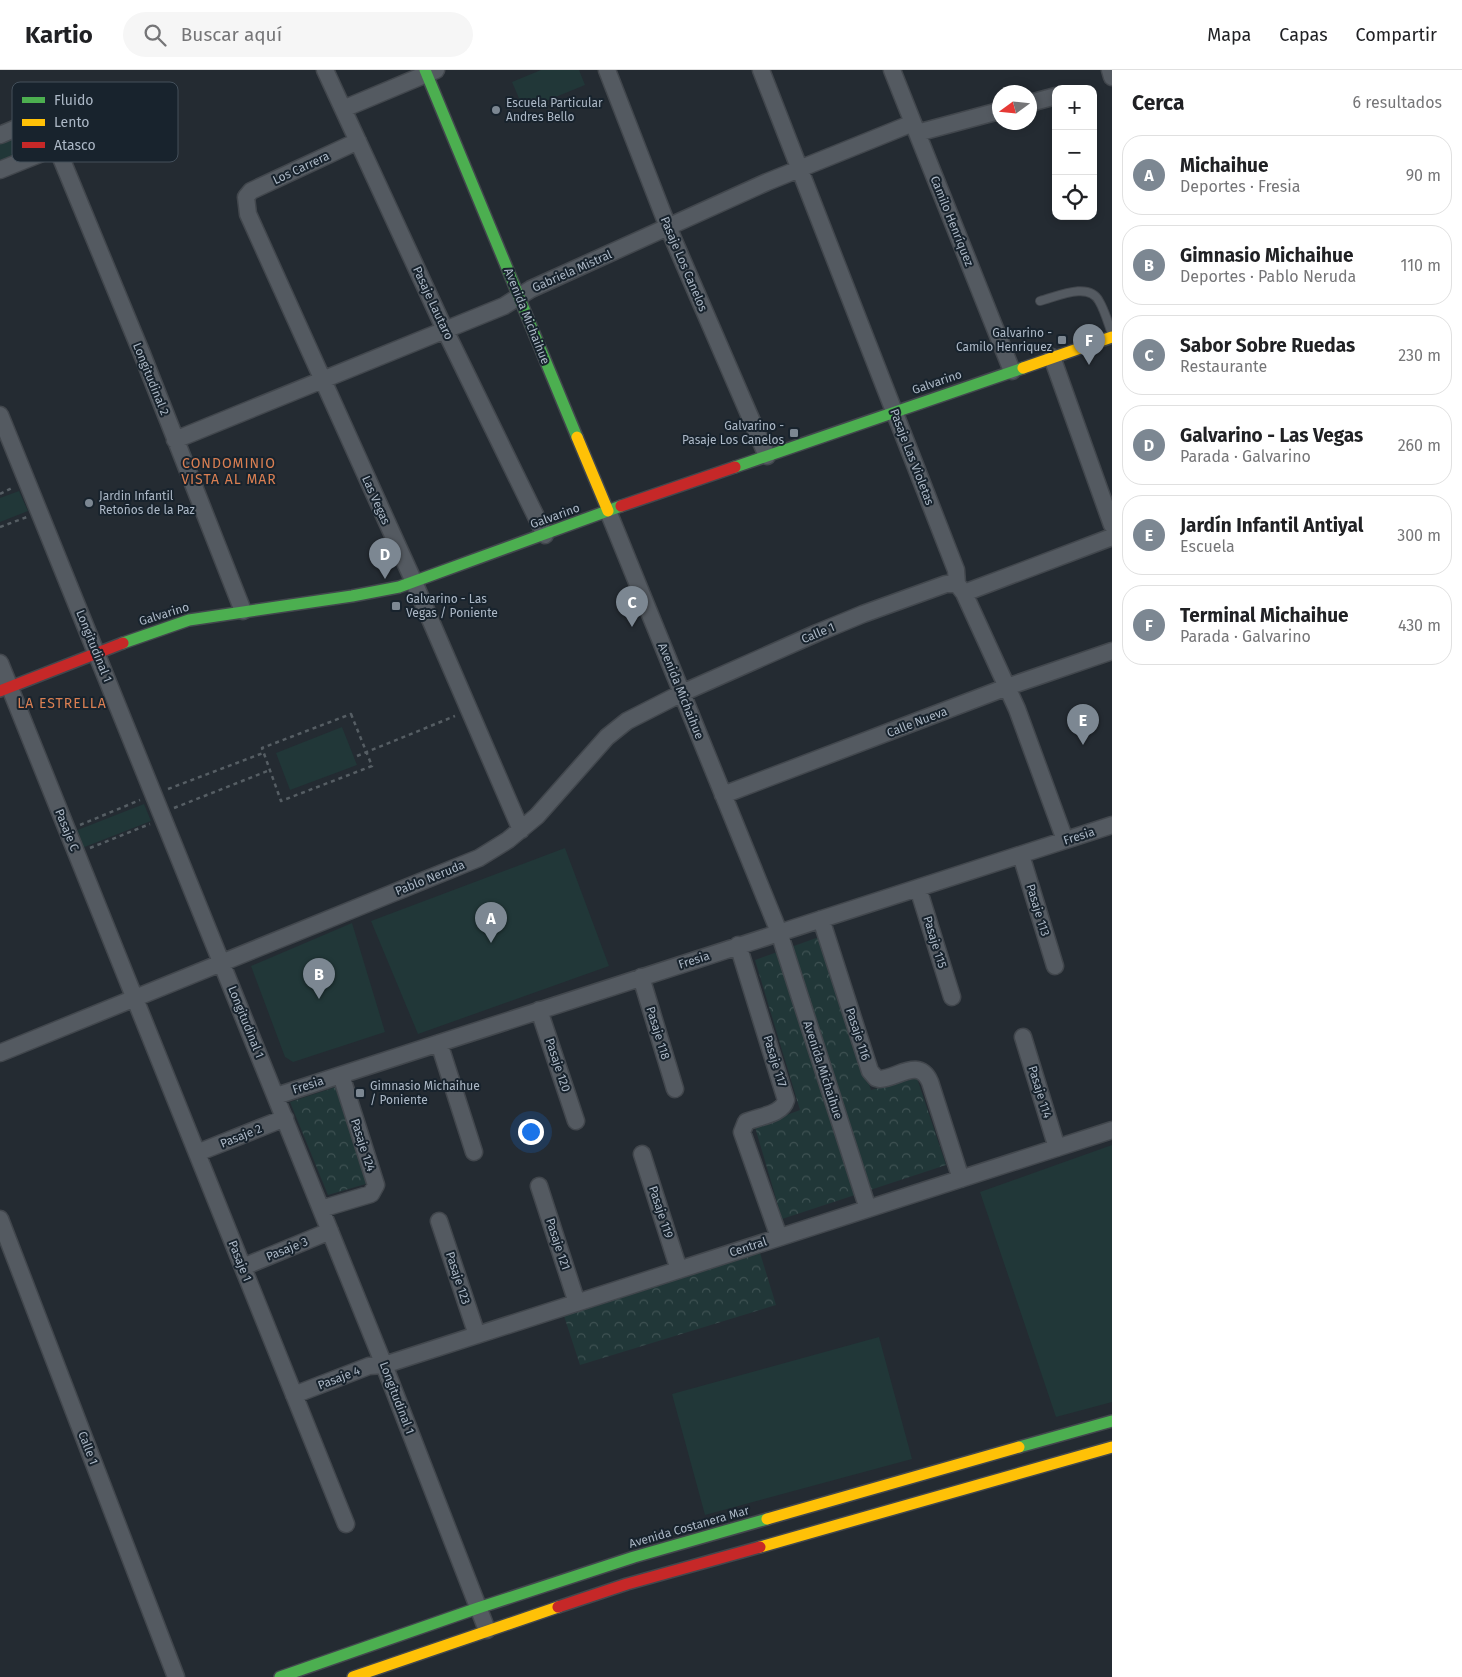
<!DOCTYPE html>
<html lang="es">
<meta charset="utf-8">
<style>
body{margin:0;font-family:"Fira Sans",sans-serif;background:#f6f6f6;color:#202124}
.controls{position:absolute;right:15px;top:15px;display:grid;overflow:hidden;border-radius:10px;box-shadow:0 2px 8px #0003}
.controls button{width:45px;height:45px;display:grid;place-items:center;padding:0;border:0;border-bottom:1px solid #e0e0e0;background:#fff;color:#202124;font:25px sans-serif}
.compass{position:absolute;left:992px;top:15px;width:45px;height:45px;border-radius:50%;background:#fff;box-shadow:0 2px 8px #0003;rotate:255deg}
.you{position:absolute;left:530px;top:1061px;width:18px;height:18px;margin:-12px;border:4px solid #fff;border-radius:50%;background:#1a73e8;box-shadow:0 0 0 8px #1a73e833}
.badge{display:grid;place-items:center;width:32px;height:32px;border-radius:50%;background:#7c8792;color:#fff;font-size:16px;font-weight:700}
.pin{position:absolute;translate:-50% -41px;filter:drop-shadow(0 1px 2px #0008)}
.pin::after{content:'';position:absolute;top:26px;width:18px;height:15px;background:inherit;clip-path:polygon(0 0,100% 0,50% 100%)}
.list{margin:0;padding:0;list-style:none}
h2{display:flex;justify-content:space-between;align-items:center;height:65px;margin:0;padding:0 20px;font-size:21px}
h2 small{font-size:16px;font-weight:400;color:#757577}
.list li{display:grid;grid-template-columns:32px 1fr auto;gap:15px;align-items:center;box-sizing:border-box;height:80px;margin:0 10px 10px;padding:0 10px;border:1px solid #e0e0e0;border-radius:20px}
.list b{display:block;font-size:19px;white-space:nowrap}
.list p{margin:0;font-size:16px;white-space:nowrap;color:#757577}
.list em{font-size:16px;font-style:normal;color:#757577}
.icon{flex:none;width:28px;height:28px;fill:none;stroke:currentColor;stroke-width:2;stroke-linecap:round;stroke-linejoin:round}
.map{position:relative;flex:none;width:1112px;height:1607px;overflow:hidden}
header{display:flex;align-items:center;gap:30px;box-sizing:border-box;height:70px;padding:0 25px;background:#fff;border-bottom:1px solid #e0e0e0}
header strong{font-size:24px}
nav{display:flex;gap:28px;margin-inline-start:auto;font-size:18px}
.search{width:350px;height:45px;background:#f6f6f6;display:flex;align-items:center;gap:12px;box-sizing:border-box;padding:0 18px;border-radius:28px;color:#757577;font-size:19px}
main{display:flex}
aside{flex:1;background:#fff}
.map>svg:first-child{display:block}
.grass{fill:#213738}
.park{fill:url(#park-crowns)}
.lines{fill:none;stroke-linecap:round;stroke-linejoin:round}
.lane-casing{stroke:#42474d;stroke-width:10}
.street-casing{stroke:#42474d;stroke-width:19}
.fast-casing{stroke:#42474d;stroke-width:14}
.slow-casing{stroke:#42474d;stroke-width:14}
.jam-casing{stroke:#42474d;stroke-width:14}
.path{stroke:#565e64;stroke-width:2.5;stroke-dasharray:4 4;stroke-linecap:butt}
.lane{stroke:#545a61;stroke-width:8}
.street{stroke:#545a61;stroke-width:16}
.fast{stroke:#4caf50;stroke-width:11}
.slow{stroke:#ffc107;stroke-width:11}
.jam{stroke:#c62828;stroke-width:11}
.poi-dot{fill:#7c8792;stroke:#18232d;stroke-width:2}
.labels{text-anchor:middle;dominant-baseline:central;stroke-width:4;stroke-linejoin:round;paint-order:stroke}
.poi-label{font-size:12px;fill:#acb8c6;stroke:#18232d;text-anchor:start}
.street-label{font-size:12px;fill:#acb8c6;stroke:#18232d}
.neighbourhood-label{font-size:14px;letter-spacing:1px;fill:#da7f52;stroke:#18232d}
.key{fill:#18232d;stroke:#44505b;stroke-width:1}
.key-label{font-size:14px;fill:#acb8c6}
</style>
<header>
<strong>Kartio</strong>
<div class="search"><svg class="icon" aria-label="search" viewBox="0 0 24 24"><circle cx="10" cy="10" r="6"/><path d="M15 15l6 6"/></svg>Buscar aquí</div>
<nav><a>Mapa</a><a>Capas</a><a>Compartir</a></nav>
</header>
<main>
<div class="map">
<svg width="1112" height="1607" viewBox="0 0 1112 1607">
<defs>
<pattern id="park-crowns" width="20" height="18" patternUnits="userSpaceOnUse" patternTransform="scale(1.25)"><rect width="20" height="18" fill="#213738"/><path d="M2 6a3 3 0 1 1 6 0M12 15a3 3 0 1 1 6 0" fill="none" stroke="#3f5253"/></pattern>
</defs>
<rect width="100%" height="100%" fill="#242b32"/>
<!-- grass -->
<path class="grass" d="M 541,0 L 579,0 L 585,15 L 524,40 L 512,12 Z
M 30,61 L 38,61 L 42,68 L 38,77 L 0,93 L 0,73 Z
M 19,421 L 28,441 L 0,452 L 0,428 Z
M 342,657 L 357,695 L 290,720 L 276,683 Z
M 144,734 L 151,751 L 82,778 L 75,761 Z
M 565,778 L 609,896 L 418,964 L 371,851 Z
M 352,853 L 385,962 L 293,992 L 285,987 L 251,896 Z
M 1112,1075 L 1112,1332 L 1056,1347 L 980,1122 Z
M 879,1267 L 912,1389 L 705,1445 L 672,1324 Z"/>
<!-- park -->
<path class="park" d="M 819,867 L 871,1020 L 917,1008 L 946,1095 L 782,1149 L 755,1057 L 800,1040 L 755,890 Z
M 339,1016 L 369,1113 L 328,1125 L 290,1032 Z
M 760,1183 L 776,1235 L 580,1295 L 564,1246 Z"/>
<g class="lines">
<defs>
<path id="lane" d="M 1040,231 C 1056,227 1089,211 1099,231 C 1105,241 1108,253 1112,264"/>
<path id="street" d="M 325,0 L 445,260 L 545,465
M 607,0 L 668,157 L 767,386
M 761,0 L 956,500 L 957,514
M 892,0 L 1012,301
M 1110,0 L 1112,7
M 1030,33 L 1056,26
M 343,39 L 436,0
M 917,63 L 999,41
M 0,65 C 17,58 40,44 52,66 L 142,284 L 243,541
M 358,71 L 251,121 L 246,127 L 248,144 L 414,512 L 521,760
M 0,100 L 57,77
M 1052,287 L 1112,455
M 0,345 L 384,1295 L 487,1560
M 175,370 L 504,236 L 531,219 L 767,112 L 913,53
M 608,441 L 779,862 L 868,1139
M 957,514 L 964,523 L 1017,639 L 1065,770
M 964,523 L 1112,467
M 0,593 L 346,1454
M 723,725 L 1007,617 L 1112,581
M 1021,785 L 1055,896
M 918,818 L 952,927
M 821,849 L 870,1001 L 876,1008 L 880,1009 C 898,1008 919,987 930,1012 L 961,1109
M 738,875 L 786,1030 C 782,1045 759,1046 746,1052 L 742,1062 L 779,1167
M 641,907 L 675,1019
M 539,940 L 576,1051
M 1023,967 L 1057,1078
M 439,973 L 474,1082
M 0,983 L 479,788 L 508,770 L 537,746 L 607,667 L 627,651 L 682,623 L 817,563 L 863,544 L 946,514 L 957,514
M 276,1026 L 1112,755
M 197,1083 L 285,1048
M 642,1084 L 679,1200
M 539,1116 L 577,1233
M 321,1139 L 371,1124 L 376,1115 L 341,1005
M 0,1149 L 176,1607
M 439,1151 L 477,1265
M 243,1197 L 330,1161
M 294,1325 L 369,1296 L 384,1295 L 1112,1060"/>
<path id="fast" d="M 425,0 L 577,367
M 735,397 L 1023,298
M 123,573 L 189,550 L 352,526 L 399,517 L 621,436
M 1019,1377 L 1112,1351
M 280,1607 L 478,1538 L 634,1487 L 767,1449"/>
<path id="slow" d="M 1023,298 L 1112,267
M 577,367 L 608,441
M 767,1449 L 1019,1377
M 760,1477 L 1112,1377
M 353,1607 L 558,1537"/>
<path id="jam" d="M 621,436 L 735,397
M 0,621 L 123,573
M 558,1537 L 627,1514 L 760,1477"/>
</defs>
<!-- lane casing -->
<use href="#lane" class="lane-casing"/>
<!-- street casing -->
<use href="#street" class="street-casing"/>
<!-- fast casing -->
<use href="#fast" class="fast-casing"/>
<!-- slow casing -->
<use href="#slow" class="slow-casing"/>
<!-- jam casing -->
<use href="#jam" class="jam-casing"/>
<!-- path -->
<path class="path" d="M 0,424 L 12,418
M 0,457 L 27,447
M 351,644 L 372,696 L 281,731 L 262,678 Z
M 357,686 L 455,646
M 168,719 L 263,683
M 174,738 L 270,700
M 80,755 L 140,730
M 90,778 L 150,754"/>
<!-- lane -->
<use href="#lane" class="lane"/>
<!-- street -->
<use href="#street" class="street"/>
<!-- fast -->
<use href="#fast" class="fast"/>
<!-- slow -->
<use href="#slow" class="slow"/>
<!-- jam -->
<use href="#jam" class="jam"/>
</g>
<!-- markers -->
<g class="poi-dot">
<circle cx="496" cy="40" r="5"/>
<rect x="1057" y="265" width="10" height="10" rx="2.5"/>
<rect x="789" y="358" width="10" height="10" rx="2.5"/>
<circle cx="89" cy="433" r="5"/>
<rect x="391" y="531" width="10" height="10" rx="2.5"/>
<rect x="355" y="1018" width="10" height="10" rx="2.5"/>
</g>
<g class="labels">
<!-- poi labels -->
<g class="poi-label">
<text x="506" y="33">Escuela Particular<tspan x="506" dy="14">Andres Bello</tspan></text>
<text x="1052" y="263" text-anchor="end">Galvarino -<tspan x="1052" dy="14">Camilo Henriquez</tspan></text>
<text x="784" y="356" text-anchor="end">Galvarino -<tspan x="784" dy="14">Pasaje Los Canelos</tspan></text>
<text x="99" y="426">Jardin Infantil<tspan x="99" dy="14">Retoños de la Paz</tspan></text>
<text x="406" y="529">Galvarino - Las<tspan x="406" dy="14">Vegas / Poniente</tspan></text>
<text x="370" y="1016">Gimnasio Michaihue<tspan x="370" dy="14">/ Poniente</tspan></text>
</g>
<!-- street labels -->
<g class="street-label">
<text transform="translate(301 98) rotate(-25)">Los Carrera</text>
<text transform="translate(952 151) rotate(68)">Camilo Henríquez</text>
<text transform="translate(684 194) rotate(67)">Pasaje Los Canelos</text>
<text transform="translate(572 201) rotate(-24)">Gabriela Mistral</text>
<text transform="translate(433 233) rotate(65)">Pasaje Lautaro</text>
<text transform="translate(527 246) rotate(68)">Avenida Michaihue</text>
<text transform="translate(151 309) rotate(68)">Longitudinal 2</text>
<text transform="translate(937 312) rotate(-19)">Galvarino</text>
<text transform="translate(912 387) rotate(69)">Pasaje Las Violetas</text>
<text transform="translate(376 430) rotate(66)">Las Vegas</text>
<text transform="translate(555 446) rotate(-20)">Galvarino</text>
<text transform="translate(164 544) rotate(-17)">Galvarino</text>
<text transform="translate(818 563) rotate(-23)">Calle 1</text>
<text transform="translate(94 576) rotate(68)">Longitudinal 1</text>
<text transform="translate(681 621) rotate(68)">Avenida Michaihue</text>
<text transform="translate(917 652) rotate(-21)">Calle Nueva</text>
<text transform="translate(67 760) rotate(68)">Pasaje C</text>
<text transform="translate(1079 766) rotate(-18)">Fresia</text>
<text transform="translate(430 808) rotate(-22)">Pablo Neruda</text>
<text transform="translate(1038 840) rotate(73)">Pasaje 113</text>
<text transform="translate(935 872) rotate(73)">Pasaje 115</text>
<text transform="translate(694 890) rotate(-18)">Fresia</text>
<text transform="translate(246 952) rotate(68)">Longitudinal 1</text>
<text transform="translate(658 963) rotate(73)">Pasaje 118</text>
<text transform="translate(858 964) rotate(72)">Pasaje 116</text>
<text transform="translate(775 991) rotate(73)">Pasaje 117</text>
<text transform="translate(558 995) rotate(72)">Pasaje 120</text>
<text transform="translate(823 1000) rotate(72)">Avenida Michaihue</text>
<text transform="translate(308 1015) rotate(-18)">Fresia</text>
<text transform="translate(1040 1022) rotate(73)">Pasaje 114</text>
<text transform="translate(241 1066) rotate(-22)">Pasaje 2</text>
<text transform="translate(363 1075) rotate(72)">Pasaje 124</text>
<text transform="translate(661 1142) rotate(72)">Pasaje 119</text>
<text transform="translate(558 1174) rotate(72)">Pasaje 121</text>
<text transform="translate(748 1177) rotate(-18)">Central</text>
<text transform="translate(287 1179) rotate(-22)">Pasaje 3</text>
<text transform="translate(240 1191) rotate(68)">Pasaje 1</text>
<text transform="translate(458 1208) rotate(72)">Pasaje 123</text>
<text transform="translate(339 1308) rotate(-21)">Pasaje 4</text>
<text transform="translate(397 1328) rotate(69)">Longitudinal 1</text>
<text transform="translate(88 1378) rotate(69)">Calle 1</text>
<text transform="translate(689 1457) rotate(-16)">Avenida Costanera Mar</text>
</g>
<!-- neighbourhood labels -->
<g class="neighbourhood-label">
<text x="229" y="393">CONDOMINIO<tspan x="229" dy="16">VISTA AL MAR</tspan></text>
<text x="62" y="633">LA ESTRELLA</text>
</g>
</g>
<!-- legend -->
<rect x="12" y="12" width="166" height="80" rx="8" class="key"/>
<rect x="22" y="27" width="23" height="6" fill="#4caf50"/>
<rect x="22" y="49" width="23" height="7" fill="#ffc107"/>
<rect x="22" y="72" width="23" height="6" fill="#c62828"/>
<g class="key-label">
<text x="54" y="35">Fluido</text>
<text x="54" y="57">Lento</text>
<text x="54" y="80">Atasco</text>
</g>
</svg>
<div class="controls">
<button>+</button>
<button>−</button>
<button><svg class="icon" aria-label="locate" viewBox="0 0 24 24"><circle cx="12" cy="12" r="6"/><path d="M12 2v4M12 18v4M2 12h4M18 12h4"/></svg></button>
</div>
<svg class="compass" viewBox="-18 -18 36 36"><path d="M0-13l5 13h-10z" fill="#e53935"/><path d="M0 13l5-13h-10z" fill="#757577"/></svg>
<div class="you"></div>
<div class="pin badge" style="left:491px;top:873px">A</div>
<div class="pin badge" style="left:319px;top:929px">B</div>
<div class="pin badge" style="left:632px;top:557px">C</div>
<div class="pin badge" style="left:385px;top:509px">D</div>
<div class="pin badge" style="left:1083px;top:675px">E</div>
<div class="pin badge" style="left:1089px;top:295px">F</div>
</div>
<aside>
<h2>Cerca<small>6 resultados</small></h2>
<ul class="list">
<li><span class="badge">A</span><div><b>Michaihue</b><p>Deportes · Fresia</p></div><em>90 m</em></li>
<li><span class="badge">B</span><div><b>Gimnasio Michaihue</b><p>Deportes · Pablo Neruda</p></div><em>110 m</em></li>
<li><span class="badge">C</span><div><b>Sabor Sobre Ruedas</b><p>Restaurante</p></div><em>230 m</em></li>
<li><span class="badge">D</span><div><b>Galvarino - Las Vegas</b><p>Parada · Galvarino</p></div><em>260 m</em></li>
<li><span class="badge">E</span><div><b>Jardín Infantil Antiyal</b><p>Escuela</p></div><em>300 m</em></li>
<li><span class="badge">F</span><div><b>Terminal Michaihue</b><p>Parada · Galvarino</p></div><em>430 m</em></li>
</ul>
</aside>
</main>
